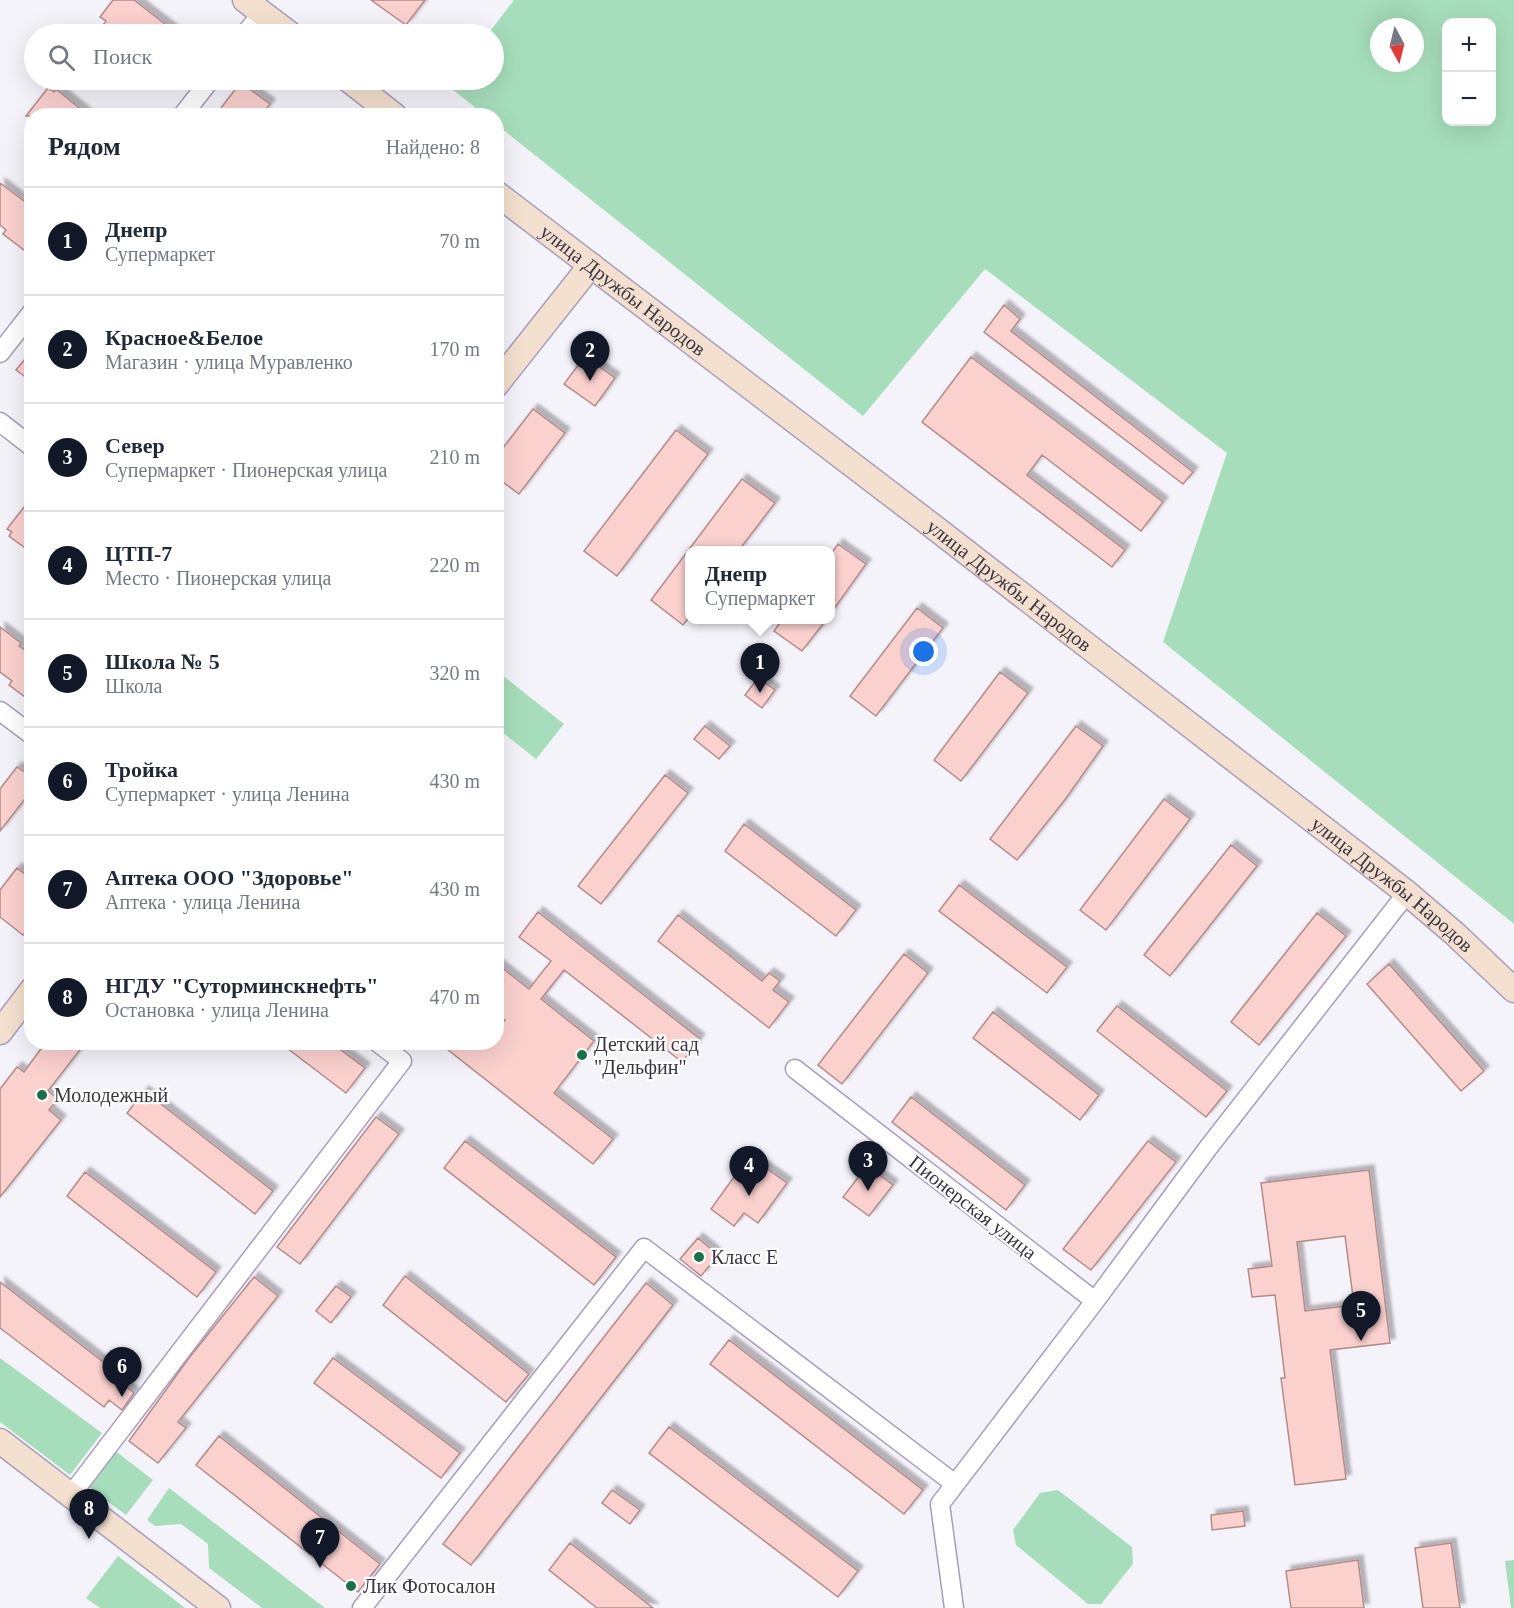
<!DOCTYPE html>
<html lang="ru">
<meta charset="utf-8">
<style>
body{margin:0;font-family:Georgia,serif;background:#f6f6f7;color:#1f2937}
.controls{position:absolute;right:18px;top:18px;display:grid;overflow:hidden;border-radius:12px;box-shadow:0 6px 24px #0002}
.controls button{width:54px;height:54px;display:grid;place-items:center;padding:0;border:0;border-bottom:2px solid #e0e1e3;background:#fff;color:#1f2937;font:30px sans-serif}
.compass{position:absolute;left:1370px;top:18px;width:54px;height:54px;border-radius:50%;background:#fff;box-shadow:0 6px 24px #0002;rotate:173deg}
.you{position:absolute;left:924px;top:652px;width:21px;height:21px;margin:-15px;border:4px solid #fff;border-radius:50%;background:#1a73e8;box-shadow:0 0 0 9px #1a73e833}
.badge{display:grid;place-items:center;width:39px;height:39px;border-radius:50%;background:#111827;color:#fff;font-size:20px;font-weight:700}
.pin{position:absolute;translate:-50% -50px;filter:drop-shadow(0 2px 3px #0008)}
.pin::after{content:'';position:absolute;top:32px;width:21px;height:18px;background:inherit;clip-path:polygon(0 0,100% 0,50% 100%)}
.popup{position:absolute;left:685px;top:546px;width:150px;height:78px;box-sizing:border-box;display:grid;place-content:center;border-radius:12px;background:#fff;filter:drop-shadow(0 2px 4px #0005);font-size:20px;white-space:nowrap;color:#747a83}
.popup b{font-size:22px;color:#1f2937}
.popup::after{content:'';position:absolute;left:50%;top:100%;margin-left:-12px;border:12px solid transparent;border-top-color:#fff}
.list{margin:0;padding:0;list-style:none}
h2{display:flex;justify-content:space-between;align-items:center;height:78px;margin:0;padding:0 24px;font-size:26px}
h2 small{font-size:20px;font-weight:400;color:#747a83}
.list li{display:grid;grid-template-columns:39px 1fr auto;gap:18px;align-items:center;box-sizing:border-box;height:108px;padding:0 24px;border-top:2px solid #e0e1e3}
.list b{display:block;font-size:22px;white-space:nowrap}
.list p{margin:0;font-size:20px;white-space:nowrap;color:#747a83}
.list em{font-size:20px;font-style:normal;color:#747a83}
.icon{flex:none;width:33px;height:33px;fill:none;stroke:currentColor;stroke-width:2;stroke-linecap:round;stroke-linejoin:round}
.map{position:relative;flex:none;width:1514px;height:1608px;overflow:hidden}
.search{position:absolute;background:#fff;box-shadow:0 6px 24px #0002;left:24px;top:24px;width:480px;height:66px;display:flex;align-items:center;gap:15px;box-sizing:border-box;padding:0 21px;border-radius:33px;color:#747a83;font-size:22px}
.panel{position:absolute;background:#fff;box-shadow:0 6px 24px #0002;left:24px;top:108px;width:480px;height:942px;border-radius:24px}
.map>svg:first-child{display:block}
.green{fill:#a6debb;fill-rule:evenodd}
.building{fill:#fbd1ce;stroke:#b38c8a;stroke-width:1.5;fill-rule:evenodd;filter:url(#shadow)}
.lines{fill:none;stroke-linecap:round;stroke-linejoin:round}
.street-casing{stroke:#a79dbd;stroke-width:21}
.secondary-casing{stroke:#a79dbd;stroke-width:27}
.street{stroke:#fff;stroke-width:18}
.secondary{stroke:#f4e0ce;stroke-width:24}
.poi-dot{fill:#167349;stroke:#fff;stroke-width:2}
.labels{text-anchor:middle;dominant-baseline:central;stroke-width:4.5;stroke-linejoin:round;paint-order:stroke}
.street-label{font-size:20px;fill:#3a3543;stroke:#fff}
.poi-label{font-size:20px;fill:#3a3543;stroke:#fff;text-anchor:start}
</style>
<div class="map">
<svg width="1514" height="1608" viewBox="0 0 1514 1608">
<defs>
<filter id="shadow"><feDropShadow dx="5" dy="-5" stdDeviation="1.5" flood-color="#0004"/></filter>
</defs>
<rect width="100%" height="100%" fill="#f5f3fa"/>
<!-- green -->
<path class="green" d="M 514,0 L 1514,0 L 1514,924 L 1163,642 L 1227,453 L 985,269 L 863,416 L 497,125 L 496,116 L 485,115 L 449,87 L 455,80 L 494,80 L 494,34 L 488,34 ZM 1446,22 L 1492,22 L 1492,122 L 1446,122 ZM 1379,27 L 1415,27 L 1415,63 L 1379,63 Z
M 497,671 L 564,724 L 536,759 L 497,728 Z
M 0,1358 L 102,1433 L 70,1475 L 0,1422 Z
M 113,1449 L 153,1480 L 126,1515 L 86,1485 Z
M 169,1488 L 325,1608 L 262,1608 L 209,1568 L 208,1544 L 181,1524 L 155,1526 L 147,1520 Z
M 1058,1490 L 1132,1547 L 1133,1564 L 1101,1604 L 1088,1604 L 1016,1545 L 1013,1530 L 1040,1493 Z
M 118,1556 L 185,1608 L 100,1608 L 86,1598 Z
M 1514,1560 L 1514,1608 L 1511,1608 L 1505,1561 Z"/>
<!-- building -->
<path class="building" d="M 113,0 L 134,0 L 178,34 L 116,34 L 103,25 L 106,21 L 100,17 Z
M 371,0 L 425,0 L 406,25 Z
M 243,84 L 270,104 L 261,116 L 215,116 L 237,87 L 240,89 Z
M 48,88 L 54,92 L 56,89 L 89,116 L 26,116 Z
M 0,183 L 32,207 L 32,256 L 3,234 L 6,230 L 0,225 Z
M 1004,305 L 1020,319 L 1011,331 L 1193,472 L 1183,484 L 984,332 Z
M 32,351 L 32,382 L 16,370 Z
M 585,356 L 615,378 L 595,406 L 564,384 Z
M 971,357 L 1163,502 L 1141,531 L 1042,455 L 1027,475 L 1125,550 L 1112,567 L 922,422 Z
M 533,409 L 565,433 L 519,494 L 496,477 L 496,457 Z
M 676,430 L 708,454 L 617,576 L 584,551 Z
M 742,479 L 775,503 L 739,550 L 690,550 L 690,616 L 683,625 L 651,600 Z
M 32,497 L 32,553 L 9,536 L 12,532 L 7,529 Z
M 838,544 L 866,564 L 831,613 L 831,554 Z
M 917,608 L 943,628 L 876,716 L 850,696 Z
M 782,620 L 826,620 L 802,651 L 774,631 Z
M 0,627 L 21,643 L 19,646 L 32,655 L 32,702 L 9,685 L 12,681 L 0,672 Z
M 1000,672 L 1028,693 L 961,781 L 934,760 Z
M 758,678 L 775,690 L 762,708 L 745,695 Z
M 705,726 L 730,746 L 719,759 L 694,739 Z
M 1076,726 L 1103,746 L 1064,801 L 1017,860 L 990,839 Z
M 17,767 L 32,777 L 32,790 L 0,831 L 0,789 Z
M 665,775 L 688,793 L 601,904 L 578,886 Z
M 1164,799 L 1190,819 L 1106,930 L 1080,910 Z
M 744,824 L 856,910 L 836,936 L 725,851 Z
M 1231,845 L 1257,866 L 1170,976 L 1144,955 Z
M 17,868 L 32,880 L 32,925 L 23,935 L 0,917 L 0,890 Z
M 959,885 L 1067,967 L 1047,993 L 939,911 Z
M 538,912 L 700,1039 L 682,1062 L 564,970 L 541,999 L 594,1041 L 554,1093 L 613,1139 L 593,1164 L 438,1042 L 496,1042 L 496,1031 L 505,1020 L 496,1014 L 496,963 L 529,989 L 551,961 L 519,937 Z
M 1317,913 L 1346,936 L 1259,1045 L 1231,1022 Z
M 678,915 L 762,981 L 769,973 L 780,981 L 773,990 L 789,1002 L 769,1028 L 658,941 Z
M 904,954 L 928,973 L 842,1084 L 818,1065 Z
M 1389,964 L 1484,1071 L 1461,1091 L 1367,984 Z
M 1117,1006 L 1227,1091 L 1206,1117 L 1097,1031 Z
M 993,1012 L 1099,1095 L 1080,1120 L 973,1038 Z
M 46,1042 L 86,1042 L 48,1091 L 58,1099 L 49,1110 L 61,1120 L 0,1197 L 0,1089 L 17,1067 L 24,1072 Z
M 279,1042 L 330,1042 L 365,1068 L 346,1093 Z
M 144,1091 L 273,1191 L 255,1214 L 127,1113 Z
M 911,1097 L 1025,1185 L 1006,1210 L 892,1122 Z
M 376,1117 L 399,1134 L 300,1264 L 277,1247 Z
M 465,1141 L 616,1257 L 594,1285 L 444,1168 Z
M 1148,1141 L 1176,1162 L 1091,1270 L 1063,1249 Z
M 749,1156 L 787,1183 L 758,1223 L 744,1213 L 734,1226 L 711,1209 Z
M 867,1166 L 893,1185 L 869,1216 L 843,1197 Z
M 1369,1170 L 1390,1343 L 1330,1350 L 1346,1479 L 1295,1485 L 1281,1378 L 1285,1378 L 1275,1295 L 1252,1297 L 1248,1269 L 1272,1266 L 1261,1183 ZM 1345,1236 L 1354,1305 L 1305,1311 L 1297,1242 Z
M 85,1172 L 216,1272 L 197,1297 L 67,1196 Z
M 698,1238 L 718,1255 L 701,1276 L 680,1259 Z
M 405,1276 L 529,1374 L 506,1402 L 383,1305 Z
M 254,1277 L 278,1296 L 178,1422 L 186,1428 L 158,1463 L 129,1441 L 189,1358 Z
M 0,1282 L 125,1379 L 122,1383 L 134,1393 L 122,1410 L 109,1400 L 104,1407 L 0,1328 Z
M 646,1283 L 673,1305 L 471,1565 L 443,1544 Z
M 336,1286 L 351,1297 L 331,1323 L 316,1311 Z
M 729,1340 L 923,1490 L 904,1514 L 710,1364 Z
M 333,1358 L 460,1453 L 441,1478 L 314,1383 Z
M 669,1427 L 858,1571 L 838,1597 L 649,1453 Z
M 219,1436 L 380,1564 L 358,1592 L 196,1465 Z
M 612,1490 L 640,1510 L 630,1524 L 602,1503 Z
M 1243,1511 L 1245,1526 L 1212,1530 L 1211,1515 Z
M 570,1543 L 653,1608 L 597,1608 L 549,1570 Z
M 1451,1543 L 1460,1608 L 1423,1608 L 1415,1548 Z
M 1358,1560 L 1364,1608 L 1291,1608 L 1286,1571 Z"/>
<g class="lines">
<defs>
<path id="street" d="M 245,34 L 262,13
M 182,116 L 210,80
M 0,353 L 32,312
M 0,422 L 32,447
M 0,711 L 32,735
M 795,1069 L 1095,1301
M 71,1495 L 402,1061 L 377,1042
M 362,1608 L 644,1248 L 955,1484
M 954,1608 L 940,1504 L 1095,1301 L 1208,1148 L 1407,893"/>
<g id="secondary">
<path d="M 245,0 L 290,34"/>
<path d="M 349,80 L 395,116"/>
<path id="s1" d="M 496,193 L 930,524 L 1407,893 L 1455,934 L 1514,990"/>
<path d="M 496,385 L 591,265"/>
<path d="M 0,1032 L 32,990"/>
<path d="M 0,1441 L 218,1608"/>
</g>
</defs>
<!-- street casing -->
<use href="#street" class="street-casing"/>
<!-- secondary casing -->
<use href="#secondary" class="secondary-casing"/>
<!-- street -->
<use href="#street" class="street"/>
<!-- secondary -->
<use href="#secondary" class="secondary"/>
</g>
<!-- markers -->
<g class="poi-dot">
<circle cx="582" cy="1055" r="6"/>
<circle cx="42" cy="1095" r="6"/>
<circle cx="699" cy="1257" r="6"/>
<circle cx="351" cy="1586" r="6"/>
</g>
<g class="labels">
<!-- street labels -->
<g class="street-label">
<text stroke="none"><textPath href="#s1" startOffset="160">улица Дружбы Народов</textPath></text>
<text stroke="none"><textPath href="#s1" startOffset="646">улица Дружбы Народов</textPath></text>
<text stroke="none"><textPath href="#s1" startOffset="1132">улица Дружбы Народов</textPath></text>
<text transform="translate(973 1207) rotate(38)">Пионерская улица</text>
</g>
<!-- poi labels -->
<g class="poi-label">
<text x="594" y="1044">Детский сад<tspan x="594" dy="23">"Дельфин"</tspan></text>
<text x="54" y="1095">Молодежный</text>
<text x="711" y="1257">Класс Е</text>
<text x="363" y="1586">Лик Фотосалон</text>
</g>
</g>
</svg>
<div class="controls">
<button>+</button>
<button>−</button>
</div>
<svg class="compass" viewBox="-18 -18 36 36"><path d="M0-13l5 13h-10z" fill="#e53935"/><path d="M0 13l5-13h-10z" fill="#747a83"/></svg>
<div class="you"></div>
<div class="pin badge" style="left:760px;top:693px">1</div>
<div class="popup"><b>Днепр</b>Супермаркет</div>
<div class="pin badge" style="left:590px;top:381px">2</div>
<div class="pin badge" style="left:868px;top:1191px">3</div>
<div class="pin badge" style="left:749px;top:1196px">4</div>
<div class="pin badge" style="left:1361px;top:1341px">5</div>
<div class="pin badge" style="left:122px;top:1397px">6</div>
<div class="pin badge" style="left:320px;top:1568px">7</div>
<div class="pin badge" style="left:89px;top:1539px">8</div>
<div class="search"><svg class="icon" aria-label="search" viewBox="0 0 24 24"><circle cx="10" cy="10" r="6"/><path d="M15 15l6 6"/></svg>Поиск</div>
<section class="panel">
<h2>Рядом<small>Найдено: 8</small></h2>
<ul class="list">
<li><span class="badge">1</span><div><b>Днепр</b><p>Супермаркет</p></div><em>70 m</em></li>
<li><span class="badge">2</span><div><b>Красное&amp;Белое</b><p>Магазин · улица Муравленко</p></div><em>170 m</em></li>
<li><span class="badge">3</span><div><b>Север</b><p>Супермаркет · Пионерская улица</p></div><em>210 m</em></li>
<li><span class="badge">4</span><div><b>ЦТП-7</b><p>Место · Пионерская улица</p></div><em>220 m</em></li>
<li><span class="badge">5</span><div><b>Школа № 5</b><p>Школа</p></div><em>320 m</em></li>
<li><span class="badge">6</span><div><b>Тройка</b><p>Супермаркет · улица Ленина</p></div><em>430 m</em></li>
<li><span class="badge">7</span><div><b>Аптека ООО &quot;Здоровье&quot;</b><p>Аптека · улица Ленина</p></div><em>430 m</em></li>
<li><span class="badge">8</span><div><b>НГДУ &quot;Суторминскнефть&quot;</b><p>Остановка · улица Ленина</p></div><em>470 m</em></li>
</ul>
</section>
</div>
